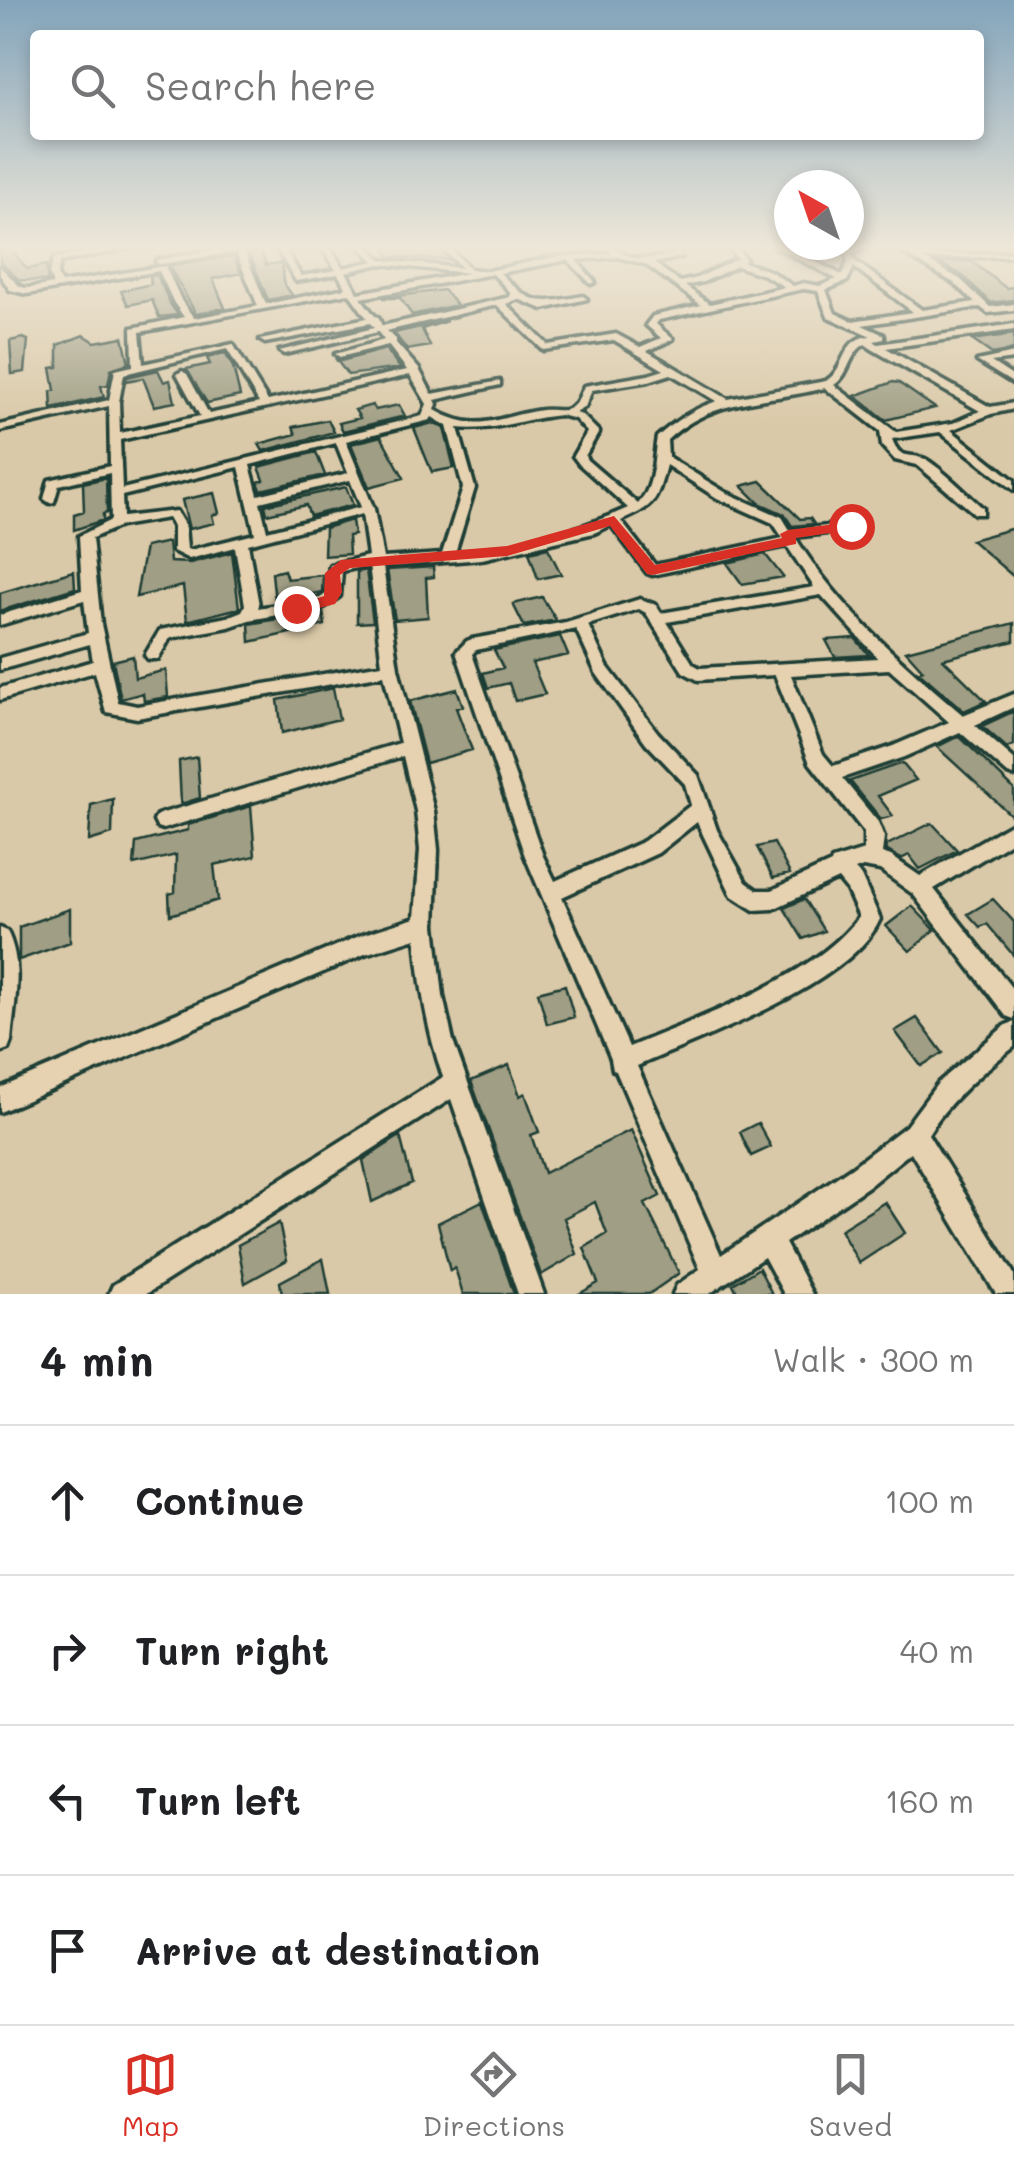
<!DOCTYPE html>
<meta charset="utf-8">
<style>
body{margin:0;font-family:Mali,sans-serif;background:#f6f6f6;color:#202124}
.compass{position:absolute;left:774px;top:170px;width:90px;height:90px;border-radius:50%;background:#fff;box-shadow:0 5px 15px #0003;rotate:320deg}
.stop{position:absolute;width:30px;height:30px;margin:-22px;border:8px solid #d93025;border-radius:50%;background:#fff}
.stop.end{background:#d93025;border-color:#fff;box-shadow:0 2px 10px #0008}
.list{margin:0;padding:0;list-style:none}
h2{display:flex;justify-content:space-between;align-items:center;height:130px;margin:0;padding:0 40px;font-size:42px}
h2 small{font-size:32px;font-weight:400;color:#757577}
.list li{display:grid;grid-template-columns:65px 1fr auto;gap:30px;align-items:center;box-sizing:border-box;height:150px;padding:0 40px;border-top:2px solid #e0e0e0}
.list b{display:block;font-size:38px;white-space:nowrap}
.list em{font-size:32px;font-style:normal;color:#757577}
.icon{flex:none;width:55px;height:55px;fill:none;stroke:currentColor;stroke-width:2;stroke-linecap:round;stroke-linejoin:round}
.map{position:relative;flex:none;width:1014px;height:1294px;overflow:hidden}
.search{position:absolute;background:#fff;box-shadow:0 5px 15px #0003;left:30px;right:30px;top:30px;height:110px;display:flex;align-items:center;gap:25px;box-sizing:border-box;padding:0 35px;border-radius:10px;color:#757577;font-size:38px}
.sheet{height:730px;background:#fff}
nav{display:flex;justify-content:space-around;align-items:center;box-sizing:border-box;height:140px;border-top:2px solid #e0e0e0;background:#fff;font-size:28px;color:#757577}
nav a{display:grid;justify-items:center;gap:5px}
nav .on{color:#d93025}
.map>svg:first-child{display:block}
.building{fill:#a09e84;stroke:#1f3d34;stroke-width:2.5}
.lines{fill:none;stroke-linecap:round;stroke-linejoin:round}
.minor-casing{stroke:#1f3d34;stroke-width:7}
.minor{fill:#e6d2b0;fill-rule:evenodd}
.route{fill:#d93025}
</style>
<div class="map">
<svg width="1014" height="1294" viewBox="0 0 1014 1294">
<rect width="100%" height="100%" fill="#dac9a8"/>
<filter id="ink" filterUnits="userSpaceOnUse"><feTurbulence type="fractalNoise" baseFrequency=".01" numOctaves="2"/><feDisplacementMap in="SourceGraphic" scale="20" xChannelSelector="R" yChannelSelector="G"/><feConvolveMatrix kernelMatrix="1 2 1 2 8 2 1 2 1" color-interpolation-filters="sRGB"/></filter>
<g filter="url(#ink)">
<!-- building -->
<path class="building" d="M 0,246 L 8,246 L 27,269 L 46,265 L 48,281 L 19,280 L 0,262 Z
M 384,246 L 436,246 L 449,260 L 390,257 Z
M 260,250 L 266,265 L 281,263 L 285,285 L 292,295 L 268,300 L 249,253 Z
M 234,256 L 241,273 L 213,279 L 225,308 L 196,314 L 169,266 Z
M 971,261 L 1006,288 L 1014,287 L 1014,300 L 991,303 L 963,276 L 938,262 Z
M 157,275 L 171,305 L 178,315 L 159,317 L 152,300 L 128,305 L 121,291 L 151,284 L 150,276 Z
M 443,290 L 457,305 L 412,315 L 400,298 L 383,298 Z
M 447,321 L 422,329 L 430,346 L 407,350 L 394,333 Z
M 1014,334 L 1014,350 L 992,354 L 972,340 Z
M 84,335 L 95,342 L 123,337 L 129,363 L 111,369 L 108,385 L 101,386 L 104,397 L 52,409 L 51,391 L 55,390 L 51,368 L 58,367 L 58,345 Z
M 23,338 L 28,340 L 25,372 L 12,374 L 10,341 Z
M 386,349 L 400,368 L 348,375 L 335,358 L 341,361 Z
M 225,353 L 233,367 L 240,396 L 207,403 L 186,369 L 210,364 L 207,358 Z
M 158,370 L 164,382 L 170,380 L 175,402 L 154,406 L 143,378 L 126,381 L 127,377 Z
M 893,382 L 899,383 L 935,408 L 886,420 L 855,396 Z
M 372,405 L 375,410 L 399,405 L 405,416 L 343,431 L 339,423 L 360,418 L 355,410 Z
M 328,420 L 334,432 L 263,451 L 259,444 L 296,434 L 293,427 Z
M 433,423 L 444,428 L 454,468 L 432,472 L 426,458 L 414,428 Z
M 381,436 L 404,478 L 369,487 L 351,444 Z
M 316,452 L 325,475 L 261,490 L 258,482 L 264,480 L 259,467 Z
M 106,478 L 107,513 L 103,514 L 103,520 L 74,530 L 74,514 L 84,511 L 83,483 Z
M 761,481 L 800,519 L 810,518 L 814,524 L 792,526 L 784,514 L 759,503 L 742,486 Z
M 346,487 L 353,505 L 310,516 L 306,505 L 267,514 L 265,505 Z
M 214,493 L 219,513 L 212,515 L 214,523 L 189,529 L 182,500 Z
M 352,520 L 354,535 L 348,536 L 349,554 L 324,556 L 325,528 Z
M 1014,528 L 1014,577 L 971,540 Z
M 168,542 L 170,562 L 190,563 L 232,552 L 239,608 L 187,621 L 183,586 L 136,597 L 145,547 Z
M 548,548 L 561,574 L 538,579 L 529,552 Z
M 765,554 L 783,577 L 742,584 L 727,563 Z
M 433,567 L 434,577 L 426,578 L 428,617 L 395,620 L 387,570 Z
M 284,570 L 287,579 L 323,575 L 322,592 L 275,602 L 272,573 Z
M 366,570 L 373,622 L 357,623 L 357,572 Z
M 74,571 L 75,588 L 0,611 L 0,593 Z
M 542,597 L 556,620 L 524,626 L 513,604 Z
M 323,611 L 325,625 L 250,642 L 249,624 Z
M 1014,623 L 1014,641 L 943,659 L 986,701 L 964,711 L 919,672 L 923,670 L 906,651 Z
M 560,636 L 568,655 L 532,663 L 545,694 L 515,701 L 509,683 L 488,688 L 483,673 L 503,668 L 494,650 Z
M 855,638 L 869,655 L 835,657 L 826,640 Z
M 133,656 L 135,678 L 166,670 L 168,697 L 144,701 L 143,693 L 121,699 L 113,661 Z
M 333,688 L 339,719 L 282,733 L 278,700 Z
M 457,689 L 463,706 L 456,708 L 472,750 L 426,763 L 410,701 Z
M 1014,711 L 1014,745 L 1007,748 L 982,726 Z
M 959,736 L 1014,789 L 1014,818 L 937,747 Z
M 197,757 L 200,798 L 181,804 L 179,761 Z
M 902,763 L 916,780 L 878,796 L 893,816 L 881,819 L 850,781 Z
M 113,799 L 112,834 L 89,841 L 91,805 Z
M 251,806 L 255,856 L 214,865 L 218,900 L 170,915 L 169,894 L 175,892 L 176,855 L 134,865 L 136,843 L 188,830 L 188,825 Z
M 932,823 L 957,850 L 920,869 L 909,855 L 901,859 L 886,850 L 887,845 Z
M 774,843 L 790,874 L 773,878 L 757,847 Z
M 804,899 L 824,931 L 803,939 L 784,908 Z
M 993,899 L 1014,922 L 1014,956 L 987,924 L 980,927 L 968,914 Z
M 912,906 L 935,930 L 910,951 L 886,926 Z
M 70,909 L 70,942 L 19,960 L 19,927 Z
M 565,985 L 574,1017 L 547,1024 L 538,992 Z
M 917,1018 L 943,1053 L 921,1066 L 895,1031 Z
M 509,1065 L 520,1096 L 525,1093 L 539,1132 L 531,1135 L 544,1173 L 631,1130 L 660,1196 L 645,1204 L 679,1273 L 649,1294 L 579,1294 L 598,1283 L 584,1248 L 607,1234 L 595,1202 L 564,1218 L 577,1254 L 541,1275 L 471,1081 Z
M 758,1123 L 771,1147 L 751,1156 L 740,1132 Z
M 400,1136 L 412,1183 L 372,1202 L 363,1160 Z
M 482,1201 L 514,1294 L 463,1294 L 455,1268 L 450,1271 L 438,1223 Z
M 885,1202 L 905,1233 L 859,1263 L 840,1230 Z
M 279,1223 L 287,1260 L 245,1283 L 238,1245 Z
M 323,1259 L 330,1294 L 282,1294 L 280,1282 Z
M 759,1268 L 772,1294 L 738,1294 L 733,1284 Z"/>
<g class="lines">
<defs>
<path id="minor" d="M 124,246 L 140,246 L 60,262 L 57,274 L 61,283 L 165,266 L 182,302 L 194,318 L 258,306 L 236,252 L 160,264 L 156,262 L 157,260 L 234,246 L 261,246 L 244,251 L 266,304 L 346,288 L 338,274 L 296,281 L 275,246 L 283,246 L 301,276 L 336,270 L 321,246 L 329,246 L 343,268 L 374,261 L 359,246 L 367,246 L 382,260 L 462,268 L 440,246 L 448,246 L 470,269 L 488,271 L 554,257 L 612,253 L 605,246 L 613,246 C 630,263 653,259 674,254 L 668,246 L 676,246 L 682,257 L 654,263 L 680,282 L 697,278 L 737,259 L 728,246 L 736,246 L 746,260 L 743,262 L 770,271 L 793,286 L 803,283 L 820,286 L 837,279 L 773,246 L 783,246 L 842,275 L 848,262 L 845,251 L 858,246 L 868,246 L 852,254 L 855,261 L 922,310 L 975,302 L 954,283 L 891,246 L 900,246 L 919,256 L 1014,252 L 1014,256 L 924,259 L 960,279 L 990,307 L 1014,304 L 1014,310 L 988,313 L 980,307 L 862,325 L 884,335 L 884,339 L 874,341 L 878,344 L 1014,324 L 1014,330 L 886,348 L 990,407 L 1014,403 L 1014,409 L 991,414 L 951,430 L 1014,480 L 1014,490 L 940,432 L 892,439 C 900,461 908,452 925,459 C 939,466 970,497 983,508 L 983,514 L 975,514 L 917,465 L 895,460 L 882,446 L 880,431 L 825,388 C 767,403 714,396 667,440 L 668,457 L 725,492 L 782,517 L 790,530 L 856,523 L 856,529 L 851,530 L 795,537 C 839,608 901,662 963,715 L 1014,694 L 1014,707 L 975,725 L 1014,759 L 1014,776 L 1008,774 L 960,732 L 904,757 L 842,778 L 878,822 L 884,837 L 882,853 L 891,856 L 920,876 L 1014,822 L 1014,840 L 934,889 L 1014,991 L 1014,1019 L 1006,1016 L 913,894 L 880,870 L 863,867 L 855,870 L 861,876 L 880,919 C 852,984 701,1038 637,1066 L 721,1255 L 852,1167 L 906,1126 L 938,1083 L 1006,1025 L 1014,1022 L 1014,1047 C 982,1072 950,1099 928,1134 L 1014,1274 L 1014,1294 L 996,1294 L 911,1152 L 870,1185 L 785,1243 L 812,1294 L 784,1294 L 764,1257 L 709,1294 L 673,1294 L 677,1285 L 700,1269 L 616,1071 L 613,1070 L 611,1059 L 525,856 L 456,652 L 467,641 L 472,639 L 566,622 L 640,599 L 656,605 L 661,613 L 814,587 L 787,546 L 652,575 L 647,573 L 611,525 L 594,533 L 482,559 L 383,567 L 398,668 L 434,811 L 438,850 L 435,925 L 443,996 L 453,1041 L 544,1294 L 518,1294 L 451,1099 L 146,1294 L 109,1294 L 113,1285 L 443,1077 C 427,1031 420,986 416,938 L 365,954 L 0,1112 L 0,1088 L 364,934 L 415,918 L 420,850 L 416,811 L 403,756 L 163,829 L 157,827 L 154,821 L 157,815 L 163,813 L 400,743 L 384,675 L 137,718 L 106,712 L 95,672 L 0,700 L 0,688 L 93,661 L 90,644 L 0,670 L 0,658 L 88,633 L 84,600 L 0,625 L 0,615 L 82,590 L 79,536 L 111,520 L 110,473 L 59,485 L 54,502 L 50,503 L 44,499 L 49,480 L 110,466 L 109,406 L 0,431 L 0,425 L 109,400 L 115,370 L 133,366 L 132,328 L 184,317 L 174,303 L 159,271 L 27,294 L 10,290 L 0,275 L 0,267 C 26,290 13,291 53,284 L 49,274 L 54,258 ZM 618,257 L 645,264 L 701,305 L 653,316 L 646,325 L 661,338 L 640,347 L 616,334 L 548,345 L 506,304 L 518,299 L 543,309 L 587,299 L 583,296 C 538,304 533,306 500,273 L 568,260 L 591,284 L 595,282 L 576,260 ZM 380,264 L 468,273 L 358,293 L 346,272 ZM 737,266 L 764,275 L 785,287 L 710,304 L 685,286 L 703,282 ZM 854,267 L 913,312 L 852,321 L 835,313 L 826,290 L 847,281 ZM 493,274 L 510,292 L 510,297 L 382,326 L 378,317 L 375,316 L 361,298 ZM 803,289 L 818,291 L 828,317 L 871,336 C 841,337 847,368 826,381 L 728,399 L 647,351 L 673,339 L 656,324 L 659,320 ZM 349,293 L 367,318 L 260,340 L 265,343 L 370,323 L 374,328 L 279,351 L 284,354 L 378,332 L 384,340 L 335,354 L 340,357 L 388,345 L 407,370 L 268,401 L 233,344 L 143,364 L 140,332 ZM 497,305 L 543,350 L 614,340 L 664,370 L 648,375 L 584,386 C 580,395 577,407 565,410 C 559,411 549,409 542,410 C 497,416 479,435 435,410 L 437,404 L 435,400 L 500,385 L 500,381 L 432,394 L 419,369 L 396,343 L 396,339 L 386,331 ZM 865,344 L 872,349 L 980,411 L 953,423 L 896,432 L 834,385 C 850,375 848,354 865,344 ZM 227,349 L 259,403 L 209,414 L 187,374 L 182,371 L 177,374 L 200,416 L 120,433 L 119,402 L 124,374 ZM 671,374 L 717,401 C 693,409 676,420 657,437 C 653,459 655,486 638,504 L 587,460 L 585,456 L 599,432 L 582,415 L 575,413 L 585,407 L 592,390 L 649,381 ZM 410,375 L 427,404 L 422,416 L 122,489 L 120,440 ZM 560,415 L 575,419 L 587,432 L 573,456 L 579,464 L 628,508 C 574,532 514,548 455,553 L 475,488 L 458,428 C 493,432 526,418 560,415 ZM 432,417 L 447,426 L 463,488 L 442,554 L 383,558 L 374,509 L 346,441 L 430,420 ZM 336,443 L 348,473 L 258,495 L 250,465 ZM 666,465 L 717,498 L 773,523 L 783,538 L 655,565 L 621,521 C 656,505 656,503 666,465 ZM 239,467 L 255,534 L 190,550 L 187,549 L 185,526 L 176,511 L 123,517 L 122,496 ZM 350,480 L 361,507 L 267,531 L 260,502 ZM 362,514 L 368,556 L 330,565 L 326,594 L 320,598 L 258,608 L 259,605 L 248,544 ZM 168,518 L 173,526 L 173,551 L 189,559 L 235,547 L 245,605 L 242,611 L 227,617 L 160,630 L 145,655 L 148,659 L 158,659 L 170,638 L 229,627 L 249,620 L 324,607 L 340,596 L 342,571 L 369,565 L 382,664 L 137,706 L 118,702 L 101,624 L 92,538 L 120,526 ZM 821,595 L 878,658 L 700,668 L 693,664 L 667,622 ZM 639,609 L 646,613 L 683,672 L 698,680 L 775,675 L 810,763 L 864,832 L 864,850 L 832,860 L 831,863 L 772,890 L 757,890 L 746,882 L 717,830 L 698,775 L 658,733 L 607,666 L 588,625 ZM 576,629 L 596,673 L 646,743 L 685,784 L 691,805 L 644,841 L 555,881 L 543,856 L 472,654 L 476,650 ZM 889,669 L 949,722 L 893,746 L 833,766 L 823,754 L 791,675 ZM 697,822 L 732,896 L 754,910 L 773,909 L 838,879 L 847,890 L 859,917 C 814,978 698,1018 629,1047 L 562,897 L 658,853 Z
M 1014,353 L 1014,359 L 991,362 L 1014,377 L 1014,384 L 977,361 Z
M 0,928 L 7,931 C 24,966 14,1004 11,1041 L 8,1049 L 0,1052 Z"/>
</defs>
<!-- minor casing -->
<use href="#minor" class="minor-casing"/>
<!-- minor -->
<use href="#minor" class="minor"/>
</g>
</g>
<!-- sky -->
<linearGradient id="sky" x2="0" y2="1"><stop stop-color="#83a4bb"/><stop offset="0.58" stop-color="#eee7d8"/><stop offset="1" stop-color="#eee7d8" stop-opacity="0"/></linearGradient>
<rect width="1014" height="427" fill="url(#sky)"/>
<!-- route -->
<path class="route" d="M 614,516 L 655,565 L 782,538 L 780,534 L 788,530 L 851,522 L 858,526 L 851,530 L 796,538 L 796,544 L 791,545 L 652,575 L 647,574 L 610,526 L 507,556 L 350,568 L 340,575 L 342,592 L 335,604 L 296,614 L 288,608 L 324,596 L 325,573 L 341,560 L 507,546 Z"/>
</svg>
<svg class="compass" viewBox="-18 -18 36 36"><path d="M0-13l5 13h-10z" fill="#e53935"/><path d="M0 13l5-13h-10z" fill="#757577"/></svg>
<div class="stop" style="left:851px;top:526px"></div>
<div class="stop end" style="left:296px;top:608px"></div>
<div class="search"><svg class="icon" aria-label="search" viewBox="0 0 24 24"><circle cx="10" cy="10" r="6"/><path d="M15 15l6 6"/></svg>Search here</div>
</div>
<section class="sheet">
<h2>4 min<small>Walk · 300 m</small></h2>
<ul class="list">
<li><svg class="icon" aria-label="ahead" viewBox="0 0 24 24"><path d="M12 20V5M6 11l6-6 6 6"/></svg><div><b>Continue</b></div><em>100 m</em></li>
<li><svg class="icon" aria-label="right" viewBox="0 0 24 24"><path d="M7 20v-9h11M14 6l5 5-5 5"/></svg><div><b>Turn right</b></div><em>40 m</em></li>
<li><svg class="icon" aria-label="left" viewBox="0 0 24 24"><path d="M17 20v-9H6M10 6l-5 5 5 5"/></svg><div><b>Turn left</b></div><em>160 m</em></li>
<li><svg class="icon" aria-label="arrive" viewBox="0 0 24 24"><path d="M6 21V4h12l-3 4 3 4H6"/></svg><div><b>Arrive at destination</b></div></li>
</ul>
</section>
<nav>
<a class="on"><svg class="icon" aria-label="map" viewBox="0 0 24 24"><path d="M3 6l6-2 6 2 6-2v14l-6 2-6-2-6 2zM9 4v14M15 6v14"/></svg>Map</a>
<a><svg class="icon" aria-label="directions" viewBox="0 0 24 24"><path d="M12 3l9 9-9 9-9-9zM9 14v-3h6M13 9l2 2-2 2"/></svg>Directions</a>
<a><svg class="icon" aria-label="saved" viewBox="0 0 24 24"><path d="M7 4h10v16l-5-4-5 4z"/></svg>Saved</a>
</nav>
